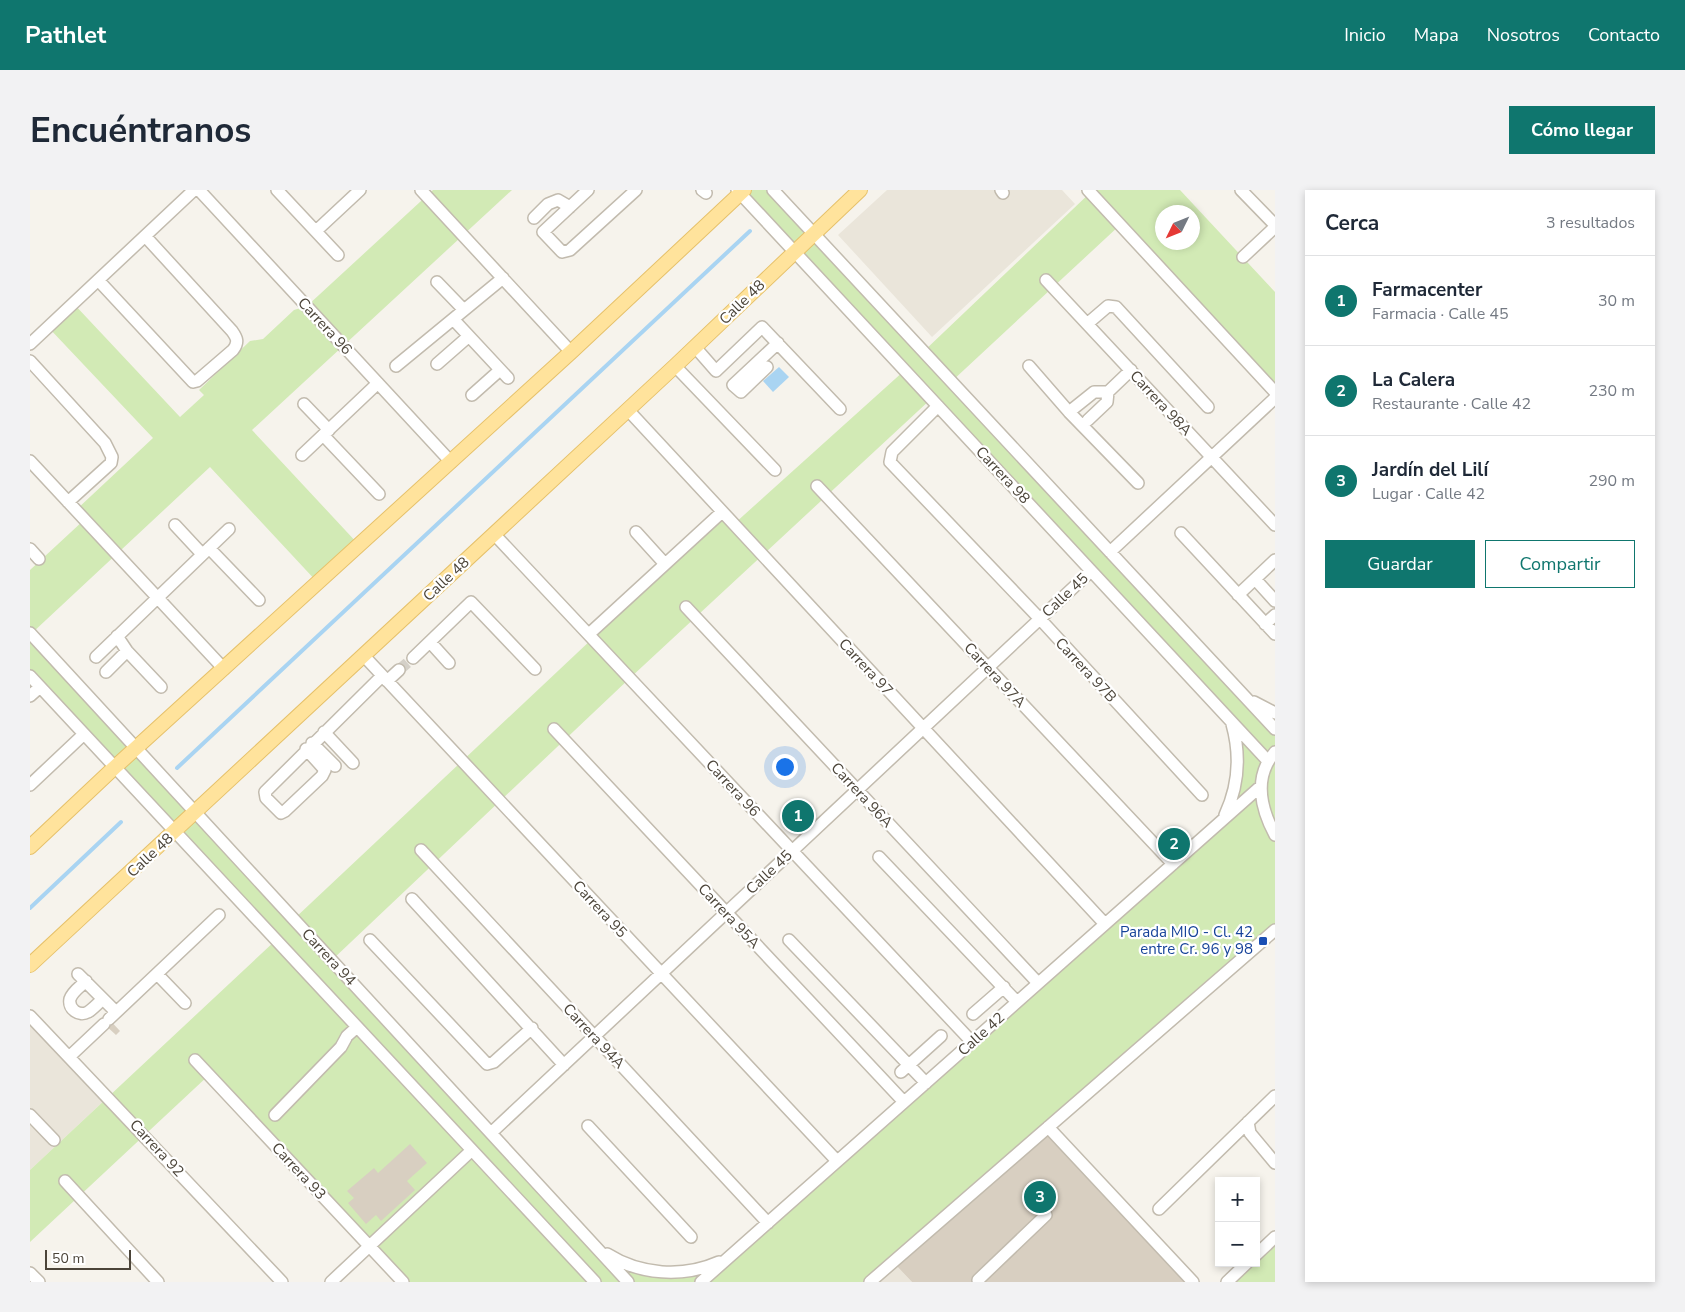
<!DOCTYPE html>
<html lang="es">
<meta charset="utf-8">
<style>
body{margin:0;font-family:"Nunito Sans",sans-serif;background:#f2f2f3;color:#1f2937}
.controls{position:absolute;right:15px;bottom:15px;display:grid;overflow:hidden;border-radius:0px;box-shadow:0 2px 8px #0003}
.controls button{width:45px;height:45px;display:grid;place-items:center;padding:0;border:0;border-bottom:1px solid #e0e1e3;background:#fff;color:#1f2937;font:25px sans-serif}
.compass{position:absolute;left:1125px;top:15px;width:45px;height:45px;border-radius:50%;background:#fff;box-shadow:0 2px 8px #0003;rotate:227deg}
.scale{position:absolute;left:15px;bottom:12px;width:86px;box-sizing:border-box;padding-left:5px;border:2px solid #4b4439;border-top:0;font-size:14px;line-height:18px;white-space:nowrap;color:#4b4439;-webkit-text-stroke:4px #fff;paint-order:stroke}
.you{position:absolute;left:754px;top:576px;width:18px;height:18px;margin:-12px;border:4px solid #fff;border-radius:50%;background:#1a73e8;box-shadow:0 0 0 8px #1a73e833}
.badge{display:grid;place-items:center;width:32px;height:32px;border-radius:50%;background:#0f766e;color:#fff;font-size:16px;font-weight:700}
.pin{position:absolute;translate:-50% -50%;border:2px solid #fff;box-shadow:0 1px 5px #0006}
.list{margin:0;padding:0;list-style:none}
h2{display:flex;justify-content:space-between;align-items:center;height:65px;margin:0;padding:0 20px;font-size:21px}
h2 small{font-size:16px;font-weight:400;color:#747a83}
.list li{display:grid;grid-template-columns:32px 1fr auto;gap:15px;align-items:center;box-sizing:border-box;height:90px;padding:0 20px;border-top:1px solid #e0e1e3}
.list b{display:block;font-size:19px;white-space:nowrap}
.list p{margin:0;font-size:16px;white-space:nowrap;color:#747a83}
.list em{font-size:16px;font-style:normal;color:#747a83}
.actions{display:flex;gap:10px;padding:15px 20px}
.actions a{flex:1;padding:11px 0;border:1px solid #0f766e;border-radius:0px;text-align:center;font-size:18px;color:#0f766e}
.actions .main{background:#0f766e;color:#fff}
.map{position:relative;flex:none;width:1245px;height:1092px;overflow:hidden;border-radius:0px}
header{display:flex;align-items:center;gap:30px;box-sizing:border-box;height:70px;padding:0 25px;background:#0f766e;color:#fff}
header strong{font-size:24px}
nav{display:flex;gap:28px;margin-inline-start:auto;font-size:18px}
.intro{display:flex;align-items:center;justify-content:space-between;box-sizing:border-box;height:120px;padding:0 30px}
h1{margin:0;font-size:35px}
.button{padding:12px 22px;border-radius:0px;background:#0f766e;color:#fff;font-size:18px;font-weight:700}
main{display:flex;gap:30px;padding:0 30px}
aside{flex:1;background:#fff;border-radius:0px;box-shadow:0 2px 8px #0003}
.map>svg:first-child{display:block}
.residential{fill:#eae5da}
.green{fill:#d2eab5;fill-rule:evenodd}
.water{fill:#a9d4f2}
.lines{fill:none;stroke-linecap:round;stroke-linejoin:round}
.stream{stroke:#a9d4f2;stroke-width:4}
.building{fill:#d8cfc1}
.minor-tunnel{stroke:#d4d0c8;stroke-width:11;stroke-dasharray:11 5.5;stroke-linecap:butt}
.minor-casing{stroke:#c2bbae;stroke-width:14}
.major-casing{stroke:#e6c16a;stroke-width:16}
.minor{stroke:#fff;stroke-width:11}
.major{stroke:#ffe39c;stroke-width:14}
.transit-dot{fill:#1a4fb4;stroke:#fff;stroke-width:2}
.labels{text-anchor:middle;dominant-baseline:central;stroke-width:4.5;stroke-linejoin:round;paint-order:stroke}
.street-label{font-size:15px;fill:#4b4439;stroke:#fff}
.transit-label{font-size:15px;fill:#164399;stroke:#fff;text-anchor:end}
</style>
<header>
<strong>Pathlet</strong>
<nav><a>Inicio</a><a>Mapa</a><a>Nosotros</a><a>Contacto</a></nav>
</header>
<div class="intro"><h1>Encuéntranos</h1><a class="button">Cómo llegar</a></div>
<main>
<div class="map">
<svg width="1245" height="1092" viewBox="0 0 1245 1092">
<rect width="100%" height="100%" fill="#f6f3ec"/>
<!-- residential -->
<path class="residential" d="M 857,0 L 1032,0 L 1045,14 L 902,147 L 808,45 Z
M 0,826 L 78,907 L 0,980 Z
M 863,1072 L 882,1092 L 840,1092 Z"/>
<!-- green -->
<path class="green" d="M 403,0 L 482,0 L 222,240 L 329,355 L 288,393 L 180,277 L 1,444 L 264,729 L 563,448 L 692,322 L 704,334 L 875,180 L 707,0 L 743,0 L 893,162 L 1063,0 L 1150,0 L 1245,102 L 1245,202 L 1090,35 L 921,192 L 1211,502 L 1245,523 L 1245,740 L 840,1092 L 373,1092 L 179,885 L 0,1052 L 0,980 L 246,750 L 0,486 L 0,380 L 54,330 L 46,320 L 123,248 L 18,137 L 43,113 L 150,227 L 174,205 L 169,200 L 220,151 L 233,149 L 264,120 L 277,116 ZM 1132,22 L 1162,22 L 1162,52 L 1132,52 ZM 901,209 L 1201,530 L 1207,591 L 1193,629 L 701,1065 L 641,1082 L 580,1066 L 302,770 L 600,488 Z
M 1245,1047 L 1245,1092 L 1197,1092 L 1217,1073 L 1226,1073 L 1226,1065 Z"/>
<!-- water -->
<path class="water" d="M 749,177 L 759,187 L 743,202 L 733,191 Z"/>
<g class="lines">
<!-- stream -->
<path class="stream" d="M 147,578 L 720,41
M 0,718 L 91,632"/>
</g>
<!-- building -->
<path class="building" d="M 772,616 L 778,623 L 764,635 L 758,629 Z
M 76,826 L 90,841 L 86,845 L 74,834 Z
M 1018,937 L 1163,1092 L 882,1092 L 863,1072 Z
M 380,954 L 397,973 L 377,991 L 385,1000 L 351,1031 L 346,1025 L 336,1034 L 318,1013 L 324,1008 L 317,1001 L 344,978 L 348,983 Z"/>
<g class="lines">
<!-- minor-tunnel -->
<path class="minor-tunnel" d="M 369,480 L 383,468"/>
<defs>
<path id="minor" d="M 169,0 L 421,272
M 247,0 L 308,65
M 391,0 L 541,162
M 558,0 L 513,42 L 532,62 L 540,60 L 606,0
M 672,0 L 676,3
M 707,0 L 1238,571
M 743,0 L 1245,539
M 971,0 L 973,3
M 1058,0 L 1245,202
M 1211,0 L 1245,35
M 504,28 L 518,14 L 528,10 L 540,17
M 286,41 L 330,0
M 1213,67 L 1245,37
M 68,90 L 163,192 L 167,191 L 203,160 C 209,152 207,148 202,141 L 115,46
M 1016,90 L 1245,335
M 407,92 L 434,120
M 423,129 L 478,188
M 1057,134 L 1078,116 L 1086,117 L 1178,217
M 0,154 L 164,0
M 665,157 L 686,181 L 732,137 L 810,219
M 0,171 L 75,253 L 82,267 L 81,273 L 38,312
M 407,174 L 439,146
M 366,176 L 473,88
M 645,176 L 745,280
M 999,176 L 1039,222 L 1108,293
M 737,177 L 711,202 L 703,195 L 748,153
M 442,205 L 470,180
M 274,214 L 299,240
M 908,216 L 862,262 L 860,272 L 1010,429 L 1172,605
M 598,220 L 1075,734
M 1039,222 L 1064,202 L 1078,202 L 1101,180
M 1058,230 L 1077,212 L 1078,202
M 293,245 L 349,304
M 272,265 L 348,193
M 0,271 L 194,479
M 787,296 L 1143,674
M 145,335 L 172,364
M 606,342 L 635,374
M 1151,343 L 1245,444
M 464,344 L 942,852
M 179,358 L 229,410
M 0,359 L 9,369
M 1080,362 L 1245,208
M 1225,389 L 1245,411
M 1208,405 L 1245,370
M 656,417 L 1008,793
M 1235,434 L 1245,425
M 0,443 L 598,1092
M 559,444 L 692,322
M 87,446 L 97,461 L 131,497
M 400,452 L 419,473
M 334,466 L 807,971
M 66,467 L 199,339
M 383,468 L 441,412 L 505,479
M 76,482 L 97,461
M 0,486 L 565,1092
M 357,491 L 369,480
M 0,506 L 10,497
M 1224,512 L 1245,523
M 524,539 L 874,912
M 294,542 L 323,573
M 282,553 L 305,576
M 276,559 L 295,580 L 292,586 L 255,621 L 251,623 L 236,608 L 235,602 L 352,486
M 1245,562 C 1223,587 1231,619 1245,645
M 0,595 L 54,544
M 1195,625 C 1209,595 1211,566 1202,534
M 391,660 L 738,1033
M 849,667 L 987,812
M 382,709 L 534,875
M 340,750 L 457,874 L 464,872 L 502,838
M 759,750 L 896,893
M 48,784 L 86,822
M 127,784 L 155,813
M 56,791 C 51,796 42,802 40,809 C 38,819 49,827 58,822 C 63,819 68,813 73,809
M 943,824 L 974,797
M 0,826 L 252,1092
M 79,829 L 189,725
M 39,867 L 74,834
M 165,870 L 373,1092
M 871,882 L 911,846
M 0,925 L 24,950
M 245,925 L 311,857 L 317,846 L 327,837
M 1218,932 L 1220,943 L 1245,973
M 558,936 L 661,1047
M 1018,937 L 1163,1092
M 461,943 L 1061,381
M 35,991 L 128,1092
M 1129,1019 L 1245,906
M 577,1064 C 610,1085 653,1088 689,1072
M 1226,1065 L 1245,1047
M 0,1083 L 9,1092
M 948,1090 L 1016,1025
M 301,1092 L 442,960
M 671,1092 L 1231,596
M 840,1092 L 1245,740
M 1197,1092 L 1217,1073"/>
<path id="major" d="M 0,657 L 85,577 L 541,162 L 714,0
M 0,775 L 645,176 L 830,0"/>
</defs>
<!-- minor casing -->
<use href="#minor" class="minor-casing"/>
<!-- major casing -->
<use href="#major" class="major-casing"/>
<!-- minor -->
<use href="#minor" class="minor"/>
<!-- major -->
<use href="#major" class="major"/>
</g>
<!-- markers -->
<rect class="transit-dot" x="1228" y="746" width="10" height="10" rx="2.5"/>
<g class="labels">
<!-- street labels -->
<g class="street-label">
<text transform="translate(712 112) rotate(-44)">Calle 48</text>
<text transform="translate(295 136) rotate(47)">Carrera 96</text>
<text transform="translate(1131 213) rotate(47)">Carrera 98A</text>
<text transform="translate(973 285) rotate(47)">Carrera 98</text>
<text transform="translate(416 389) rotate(-43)">Calle 48</text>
<text transform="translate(1035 405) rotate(-43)">Calle 45</text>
<text transform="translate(836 477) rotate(47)">Carrera 97</text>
<text transform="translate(1056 480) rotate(47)">Carrera 97B</text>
<text transform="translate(965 485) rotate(47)">Carrera 97A</text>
<text transform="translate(703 598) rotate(47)">Carrera 96</text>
<text transform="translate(832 605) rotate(47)">Carrera 96A</text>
<text transform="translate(120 665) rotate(-43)">Calle 48</text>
<text transform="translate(739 682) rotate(-43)">Calle 45</text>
<text transform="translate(570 719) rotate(47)">Carrera 95</text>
<text transform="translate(699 726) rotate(47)">Carrera 95A</text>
<text transform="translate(299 767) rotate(47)">Carrera 94</text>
<text transform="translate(951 844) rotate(-42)">Calle 42</text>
<text transform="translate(564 846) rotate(47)">Carrera 94A</text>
<text transform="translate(127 958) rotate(47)">Carrera 92</text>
<text transform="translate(269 981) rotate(47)">Carrera 93</text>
</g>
<!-- transit labels -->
<g class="transit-label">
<text x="1223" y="742">Parada MIO - Cl. 42<tspan x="1223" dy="17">entre Cr. 96 y 98</tspan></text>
</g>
</g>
</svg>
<div class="controls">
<button>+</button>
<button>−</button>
</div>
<svg class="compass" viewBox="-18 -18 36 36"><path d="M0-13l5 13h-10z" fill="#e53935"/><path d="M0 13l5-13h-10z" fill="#747a83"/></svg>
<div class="scale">50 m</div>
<div class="you"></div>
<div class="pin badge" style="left:768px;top:626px">1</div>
<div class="pin badge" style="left:1144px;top:654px">2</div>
<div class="pin badge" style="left:1010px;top:1007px">3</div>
</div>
<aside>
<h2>Cerca<small>3 resultados</small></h2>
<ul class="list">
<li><span class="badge">1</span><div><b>Farmacenter</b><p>Farmacia · Calle 45</p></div><em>30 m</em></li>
<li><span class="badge">2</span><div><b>La Calera</b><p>Restaurante · Calle 42</p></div><em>230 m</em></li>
<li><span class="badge">3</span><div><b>Jardín del Lilí</b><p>Lugar · Calle 42</p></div><em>290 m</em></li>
</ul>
<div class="actions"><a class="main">Guardar</a><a>Compartir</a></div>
</aside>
</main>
